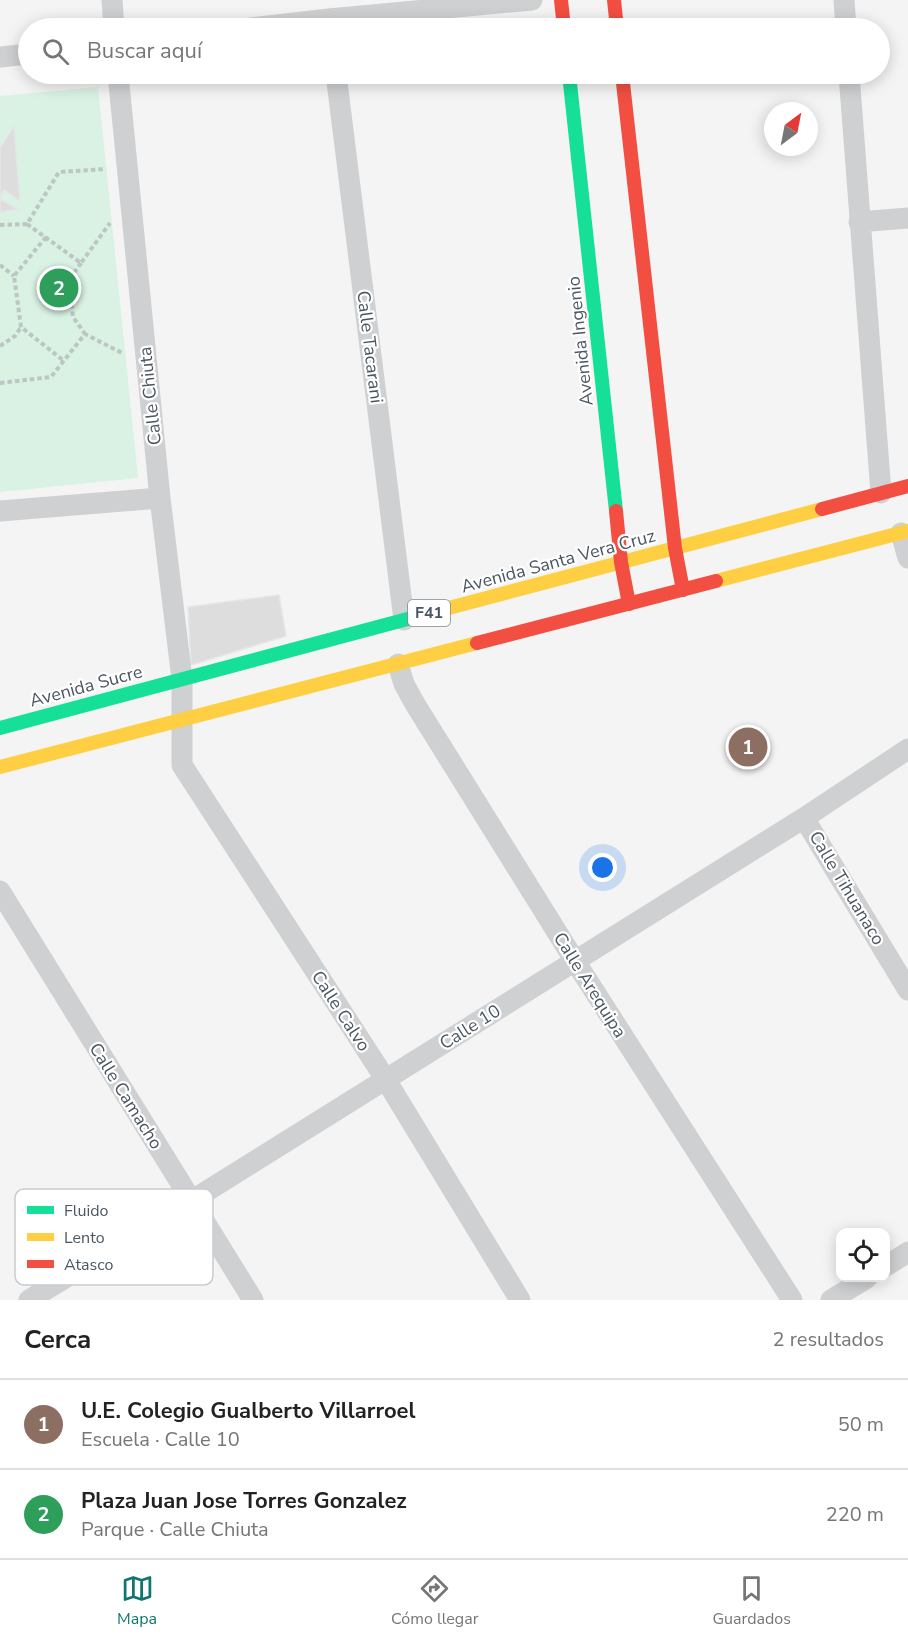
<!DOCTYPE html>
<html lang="es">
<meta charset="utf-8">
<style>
body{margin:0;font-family:"Nunito Sans",sans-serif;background:#f2f2f2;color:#222}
.controls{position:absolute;right:18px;bottom:18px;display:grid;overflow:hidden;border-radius:12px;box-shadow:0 3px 15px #0003}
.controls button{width:54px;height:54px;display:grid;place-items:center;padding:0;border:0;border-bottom:2px solid #e0e0e0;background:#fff;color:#222;font:30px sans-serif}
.compass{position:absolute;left:764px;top:102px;width:54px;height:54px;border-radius:50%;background:#fff;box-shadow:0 3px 15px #0003;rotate:32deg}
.you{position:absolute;left:603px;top:868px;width:21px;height:21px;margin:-15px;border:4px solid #fff;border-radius:50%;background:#1a73e8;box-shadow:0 0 0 9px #1a73e833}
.badge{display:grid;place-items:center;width:39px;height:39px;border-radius:50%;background:#0f766e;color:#fff;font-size:20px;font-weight:700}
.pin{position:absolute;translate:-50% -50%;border:3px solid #fff;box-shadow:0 2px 6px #0006}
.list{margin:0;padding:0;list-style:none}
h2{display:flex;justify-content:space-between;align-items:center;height:78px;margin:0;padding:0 24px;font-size:26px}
h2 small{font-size:20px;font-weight:400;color:#767676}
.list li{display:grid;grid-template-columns:39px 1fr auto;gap:18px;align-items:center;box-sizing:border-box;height:90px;padding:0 24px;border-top:2px solid #e0e0e0}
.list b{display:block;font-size:22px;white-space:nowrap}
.list p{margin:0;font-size:20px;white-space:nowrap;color:#767676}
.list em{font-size:20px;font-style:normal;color:#767676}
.icon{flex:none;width:33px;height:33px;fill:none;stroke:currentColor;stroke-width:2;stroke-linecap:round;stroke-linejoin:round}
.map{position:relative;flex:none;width:908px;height:1300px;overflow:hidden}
.search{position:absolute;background:#fff;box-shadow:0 3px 15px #0003;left:18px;right:18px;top:18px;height:66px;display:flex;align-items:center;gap:15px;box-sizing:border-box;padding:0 21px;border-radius:33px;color:#767676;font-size:22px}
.sheet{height:258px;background:#fff}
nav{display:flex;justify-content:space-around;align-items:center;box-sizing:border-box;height:84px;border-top:2px solid #e0e0e0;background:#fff;font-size:16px;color:#767676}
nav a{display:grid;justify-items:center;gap:3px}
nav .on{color:#0f766e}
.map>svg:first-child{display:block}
.green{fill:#d9f2e3}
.building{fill:#ddddde;stroke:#e5e6e7;stroke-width:1.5}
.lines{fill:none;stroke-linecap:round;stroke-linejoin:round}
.path{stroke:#bcc7c4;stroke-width:4;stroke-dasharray:4.5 3;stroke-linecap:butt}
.street{stroke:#ced0d2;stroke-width:21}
.fast{stroke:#16e098;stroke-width:14}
.slow{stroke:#ffcf43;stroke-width:14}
.jam{stroke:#f24e42;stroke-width:14}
.labels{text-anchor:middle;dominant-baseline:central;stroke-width:4.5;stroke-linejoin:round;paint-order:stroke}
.shield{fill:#fff;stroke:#808990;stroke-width:1.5}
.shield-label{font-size:16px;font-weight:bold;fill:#4a5661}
.street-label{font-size:18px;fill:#4a5661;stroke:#fff}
.key{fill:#fff;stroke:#c9ccd0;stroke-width:1.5}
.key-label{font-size:16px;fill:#4a5661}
</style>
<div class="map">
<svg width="908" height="1300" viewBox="0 0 908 1300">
<rect width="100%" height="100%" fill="#f4f4f4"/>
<!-- green -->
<path class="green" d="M 98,87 L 138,478 L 0,492 L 0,96 Z"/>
<!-- building -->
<path class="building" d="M 14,126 L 20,201 L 4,190 L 0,197 L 0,144 L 2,145 Z
M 0,199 L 18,209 L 0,212 Z
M 279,595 L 286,636 L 191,665 L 188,607 Z"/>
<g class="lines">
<!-- path -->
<path class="path" d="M 27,224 L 81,263 L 110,223
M 0,225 L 27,224 L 59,172 L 106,169
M 46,237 L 14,276 L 21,327 L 64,361
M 81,263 L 69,280 L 73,317 L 85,334
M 0,265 L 14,276
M 0,346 L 15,336 L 21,327
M 0,383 L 51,377 L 85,334 L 124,354"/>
<!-- street -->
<path class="street" d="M 112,0 L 114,28
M 844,0 L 846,28
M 251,28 L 329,19 L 532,0
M 0,57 L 28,54
M 118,74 L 160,498 L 182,679 L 182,765 L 386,1080 L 520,1300
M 336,74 L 404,620
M 849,74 L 881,493
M 859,222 L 908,218
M 0,511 L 160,498
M 901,533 L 908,558
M 398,664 L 404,684 L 415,704 L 575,961 L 792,1300
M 804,818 L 908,990
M 0,891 L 253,1300
M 886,1266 L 908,1252
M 29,1300 L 191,1201 L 804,818 L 908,749
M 831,1300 L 867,1278"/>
<!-- fast -->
<path class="fast" d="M 569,74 L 616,511
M 0,728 L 445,609"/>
<!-- slow -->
<path class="slow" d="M 716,581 L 908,531
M 445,609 L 822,509
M 0,767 L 477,643"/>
<!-- jam -->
<path class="jam" d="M 561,0 L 564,28
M 614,0 L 617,28
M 622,74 L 675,548 L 683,590
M 822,509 L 908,486
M 616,511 L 621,562 L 629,604
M 477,643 L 716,581"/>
</g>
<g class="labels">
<!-- shield labels -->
<rect class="shield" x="408" y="600" width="42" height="26" rx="4.5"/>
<g class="shield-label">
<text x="429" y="613">F41</text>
</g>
<!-- street labels -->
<g class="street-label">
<text transform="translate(580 341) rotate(-96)">Avenida Ingenio</text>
<text transform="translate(370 347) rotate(83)">Calle Tacarani</text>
<text transform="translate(150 396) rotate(-96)">Calle Chiuta</text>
<text transform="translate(558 561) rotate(-15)">Avenida Santa Vera Cruz</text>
<text transform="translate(86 686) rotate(-15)">Avenida Sucre</text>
<text transform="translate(847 888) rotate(59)">Calle Tihuanaco</text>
<text transform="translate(590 985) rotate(58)">Calle Arequipa</text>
<text transform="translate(341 1011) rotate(57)">Calle Calvo</text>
<text transform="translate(470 1027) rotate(-32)">Calle 10</text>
<text transform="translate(126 1096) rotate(58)">Calle Camacho</text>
</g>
</g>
<!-- legend -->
<rect x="15" y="1189" width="198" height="96" rx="9" class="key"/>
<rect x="27" y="1206" width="27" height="8" fill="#16e098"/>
<rect x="27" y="1233" width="27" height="8" fill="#ffcf43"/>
<rect x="27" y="1260" width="27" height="8" fill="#f24e42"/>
<g class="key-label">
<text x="64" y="1216">Fluido</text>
<text x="64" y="1243">Lento</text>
<text x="64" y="1270">Atasco</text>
</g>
</svg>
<div class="controls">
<button><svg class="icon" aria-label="locate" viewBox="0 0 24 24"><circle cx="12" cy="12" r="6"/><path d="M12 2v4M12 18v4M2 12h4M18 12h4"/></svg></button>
</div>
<svg class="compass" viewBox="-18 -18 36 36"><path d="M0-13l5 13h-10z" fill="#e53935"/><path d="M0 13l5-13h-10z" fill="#767676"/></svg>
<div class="you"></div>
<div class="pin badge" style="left:748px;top:747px;background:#8d6e63">1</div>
<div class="pin badge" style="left:59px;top:288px;background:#2e9e5b">2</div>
<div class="search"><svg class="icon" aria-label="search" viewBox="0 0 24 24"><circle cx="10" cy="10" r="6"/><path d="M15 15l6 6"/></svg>Buscar aquí</div>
</div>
<section class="sheet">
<h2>Cerca<small>2 resultados</small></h2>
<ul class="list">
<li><span class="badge" style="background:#8d6e63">1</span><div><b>U.E. Colegio Gualberto Villarroel</b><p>Escuela · Calle 10</p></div><em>50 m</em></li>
<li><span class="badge" style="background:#2e9e5b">2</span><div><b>Plaza Juan Jose Torres Gonzalez</b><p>Parque · Calle Chiuta</p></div><em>220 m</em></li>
</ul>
</section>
<nav>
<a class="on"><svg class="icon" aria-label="map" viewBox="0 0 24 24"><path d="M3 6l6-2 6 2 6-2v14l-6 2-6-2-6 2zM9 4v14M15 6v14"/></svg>Mapa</a>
<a><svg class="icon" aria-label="directions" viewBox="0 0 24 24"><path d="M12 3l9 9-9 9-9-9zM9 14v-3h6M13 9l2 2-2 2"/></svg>Cómo llegar</a>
<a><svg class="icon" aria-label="saved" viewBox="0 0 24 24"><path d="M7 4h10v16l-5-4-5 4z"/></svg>Guardados</a>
</nav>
